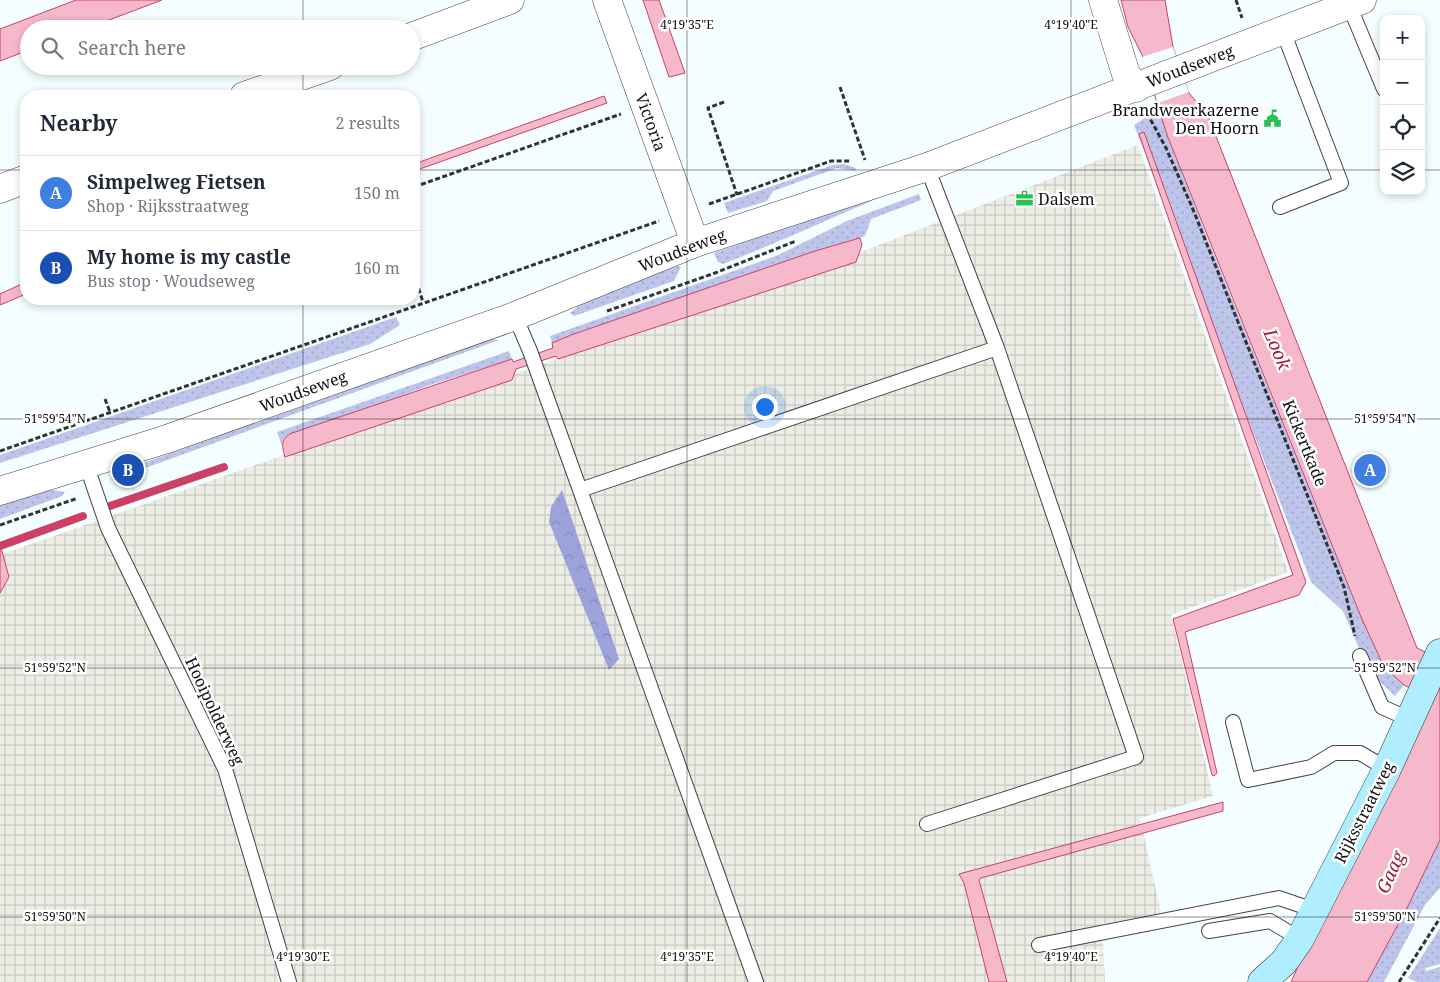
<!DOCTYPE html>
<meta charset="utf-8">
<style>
body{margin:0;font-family:"Noto Serif",serif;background:#f6f6f7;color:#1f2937}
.controls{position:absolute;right:15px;top:15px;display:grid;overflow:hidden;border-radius:10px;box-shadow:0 2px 8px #0003}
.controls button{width:45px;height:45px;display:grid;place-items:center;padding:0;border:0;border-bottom:1px solid #e0e1e3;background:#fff;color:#1f2937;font:25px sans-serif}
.you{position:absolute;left:764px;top:406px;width:18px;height:18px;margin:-12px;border:4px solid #fff;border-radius:50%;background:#1a73e8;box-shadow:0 0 0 8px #1a73e833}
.badge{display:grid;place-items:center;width:32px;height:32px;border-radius:50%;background:#ea580c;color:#fff;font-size:16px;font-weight:700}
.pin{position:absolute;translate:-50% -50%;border:2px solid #fff;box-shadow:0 1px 5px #0006}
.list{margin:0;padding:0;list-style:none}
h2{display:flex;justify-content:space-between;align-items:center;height:65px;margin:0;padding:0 20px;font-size:21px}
h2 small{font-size:16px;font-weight:400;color:#747a83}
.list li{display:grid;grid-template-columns:32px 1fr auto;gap:15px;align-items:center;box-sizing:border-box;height:75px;padding:0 20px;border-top:1px solid #e0e1e3}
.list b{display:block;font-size:19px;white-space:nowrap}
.list p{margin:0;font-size:16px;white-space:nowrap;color:#747a83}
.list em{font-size:16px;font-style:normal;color:#747a83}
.icon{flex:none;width:28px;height:28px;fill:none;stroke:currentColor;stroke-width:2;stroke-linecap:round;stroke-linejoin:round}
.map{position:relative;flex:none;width:1440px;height:982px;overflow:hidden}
.search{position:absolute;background:#fff;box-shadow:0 2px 8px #0003;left:20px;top:20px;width:400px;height:55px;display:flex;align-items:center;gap:12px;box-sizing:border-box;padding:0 18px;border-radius:28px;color:#747a83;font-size:19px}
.panel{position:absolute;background:#fff;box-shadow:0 2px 8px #0003;left:20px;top:90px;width:400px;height:215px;border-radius:20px}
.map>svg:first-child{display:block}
.industrial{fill:url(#industrial-grid)}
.grass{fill:url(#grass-dots)}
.forest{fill:url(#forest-crowns)}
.water{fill:#f6b9cb;stroke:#cd4065}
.pier{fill:#f4fdff}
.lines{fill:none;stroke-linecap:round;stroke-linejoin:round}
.stream{stroke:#cd4065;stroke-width:8}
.lane-casing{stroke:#434343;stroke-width:16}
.street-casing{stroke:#434343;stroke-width:29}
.secondary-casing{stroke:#323232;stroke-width:29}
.path{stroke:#323232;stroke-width:3;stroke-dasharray:5 2.5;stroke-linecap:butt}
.lane{stroke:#fff;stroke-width:14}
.street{stroke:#fff;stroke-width:28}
.secondary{stroke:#b0edfe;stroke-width:28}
.ticks{fill:none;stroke:#101010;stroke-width:1;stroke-opacity:0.45}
.labels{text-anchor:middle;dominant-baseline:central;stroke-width:5;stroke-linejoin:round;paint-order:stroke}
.street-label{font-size:16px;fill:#101010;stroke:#fff}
.poi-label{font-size:16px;fill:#101010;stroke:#fff;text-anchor:end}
.water-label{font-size:18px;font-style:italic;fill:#a41838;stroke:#fff}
.ticks-label{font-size:12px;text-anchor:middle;fill:#101010;stroke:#fff;stroke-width:5;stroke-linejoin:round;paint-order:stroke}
</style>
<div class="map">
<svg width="1440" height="982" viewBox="0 0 1440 982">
<defs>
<pattern id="industrial-grid" width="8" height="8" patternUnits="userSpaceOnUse" patternTransform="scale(1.25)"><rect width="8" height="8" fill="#eceee5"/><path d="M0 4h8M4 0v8" fill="none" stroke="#c9cbc3"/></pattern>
<pattern id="grass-dots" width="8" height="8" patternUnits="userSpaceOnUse" patternTransform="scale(1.25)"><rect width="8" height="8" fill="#bdc5ea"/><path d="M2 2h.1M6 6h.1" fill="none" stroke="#a1a8c8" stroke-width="1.8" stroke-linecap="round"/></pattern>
<pattern id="forest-crowns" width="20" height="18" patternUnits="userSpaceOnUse" patternTransform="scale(1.25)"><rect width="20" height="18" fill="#9ca3db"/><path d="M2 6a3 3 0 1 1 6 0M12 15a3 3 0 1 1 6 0" fill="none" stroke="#858bbb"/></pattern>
</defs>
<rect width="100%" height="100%" fill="#f4fdff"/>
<!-- industrial -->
<path class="industrial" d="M 1138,145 L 1288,572 L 1171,615 L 1213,796 L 1140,818 L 1161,913 L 1102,924 L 1105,982 L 0,982 L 0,555 L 866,250 Z"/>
<!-- grass -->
<path class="grass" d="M 1160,108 L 1167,135 L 1208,240 L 1361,617 L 1384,667 L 1404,685 L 1395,696 L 1369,671 L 1343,611 L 1311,582 L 1134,125 Z
M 844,164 L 856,168 L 855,171 L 837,168 L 773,191 L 767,201 L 728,213 L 724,203 L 833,165 Z
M 897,186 L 899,189 C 840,214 782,241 723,264 L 718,262 L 714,253 Z
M 919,194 L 921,200 L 871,219 L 865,236 L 860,238 L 815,251 L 552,343 L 550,336 L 776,256 L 847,221 Z
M 678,266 L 681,267 L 674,281 L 574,316 L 570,313 L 590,297 Z
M 396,317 L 400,325 L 370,344 L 0,463 L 0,455 Z
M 492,339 L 499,340 L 134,472 L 118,474 L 135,466 Z
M 509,351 L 512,359 L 433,384 L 283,439 L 282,446 L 277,432 Z
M 47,489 L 65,492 L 62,496 L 0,519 L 0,505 Z
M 1440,840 L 1440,888 L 1425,905 L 1384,982 L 1367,982 L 1408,906 Z
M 1440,928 L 1440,964 L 1425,968 L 1426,971 L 1440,967 L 1440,982 L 1417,982 L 1408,978 Z"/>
<!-- forest -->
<path class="forest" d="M 562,490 L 619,659 L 609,670 L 549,522 L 551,507 Z"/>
<!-- water -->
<path class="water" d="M 76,0 L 162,0 L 85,29 L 29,29 L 29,50 L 0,61 L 0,29 Z
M 643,0 L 659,0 L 685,73 L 669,77 Z
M 1121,0 L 1165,0 L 1173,47 L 1189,93 L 1208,116 L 1417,648 L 1440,659 L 1440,840 L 1408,906 L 1367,982 L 1291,982 C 1311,937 1332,892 1355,848 C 1382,798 1410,753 1433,700 L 1404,685 L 1384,667 L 1361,617 L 1167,135 L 1143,57 L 1128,27 Z
M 604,96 L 607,103 L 414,171 L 414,164 Z
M 1144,132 L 1306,582 L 1299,595 L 1185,632 L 1217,773 L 1214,776 L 1212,775 L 1173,619 L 1293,575 L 1139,134 Z
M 860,238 L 862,245 L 856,262 L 558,359 L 556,356 L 516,369 L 512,380 L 285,457 C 282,446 280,439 292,433 L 512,359 L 513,362 L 553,348 L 552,343 L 571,335 L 815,251 Z
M 26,282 L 26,294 L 0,305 L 0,294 Z
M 0,544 L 9,577 L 0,593 Z
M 1223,802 L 1223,811 L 981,878 L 979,880 L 1007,982 L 989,982 L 964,883 L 959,874 Z"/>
<!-- pier -->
<path class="pier" d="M 1173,47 L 1189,92 L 1158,103 L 1142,57 Z"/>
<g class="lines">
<!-- stream -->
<path class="stream" d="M 110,506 L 224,467
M 0,546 L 83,516"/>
<defs>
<path id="lane" d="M 1349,5 L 1384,89
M 927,167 L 997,348 L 1136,757 L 927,824
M 1280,207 L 1341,183 L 1283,31
M 515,316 L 530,351 L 580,490 L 756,982
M 86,464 L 108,528 L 225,769 L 289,982
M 580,490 L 997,348
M 1360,656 L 1382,707 L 1409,719
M 1233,722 L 1248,780 L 1311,767 L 1334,753 L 1360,753 L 1387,769
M 1209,931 L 1270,921 L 1300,939
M 1039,945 L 1279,898 L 1314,910"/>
<path id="street" d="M 607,0 L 695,243
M 1103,0 L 1126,74 L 1136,88
M 411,37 L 510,0
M 244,96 L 330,66
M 0,189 L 26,179
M 0,491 L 164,440 L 515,316 L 695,243 L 927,167 L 1362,0"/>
<path id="secondary" d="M 1262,982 L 1284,962 L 1300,939 L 1387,769 L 1440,653"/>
</defs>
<!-- lane casing -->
<use href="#lane" class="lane-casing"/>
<!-- street casing -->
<use href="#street" class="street-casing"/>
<!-- secondary casing -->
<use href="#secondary" class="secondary-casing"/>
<!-- path -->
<path class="path" d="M 1236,0 L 1242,18
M 840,87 L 865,160
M 724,102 L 708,108 L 737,195
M 1147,113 L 1166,148 L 1192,207 L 1344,587 L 1355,636
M 414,187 L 621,114
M 709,204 L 831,161 L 851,161
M 414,274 L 423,302
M 607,311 L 715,273 L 796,241
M 105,399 L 110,412
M 0,451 L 659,221
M 0,525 L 78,498
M 1399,982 L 1440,918"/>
<!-- lane -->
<use href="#lane" class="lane"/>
<!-- street -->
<use href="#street" class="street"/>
<!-- secondary -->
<use href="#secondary" class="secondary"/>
</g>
<!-- ticks -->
<path class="ticks" d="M 303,0 L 303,29M 687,0 L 687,982M 1071,0 L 1071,982M 303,66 L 303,96M 0,170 L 26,170M 414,170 L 1384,170M 1421,170 L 1440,170M 303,299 L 303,982M 0,419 L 1440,419M 0,668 L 1440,668M 0,917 L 1440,917"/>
<!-- icons -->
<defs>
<symbol id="civic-bare" viewBox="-9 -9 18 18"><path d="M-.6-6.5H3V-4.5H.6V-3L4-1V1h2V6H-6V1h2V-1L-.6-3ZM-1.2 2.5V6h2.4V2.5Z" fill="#27c254" stroke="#fff" stroke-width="2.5" paint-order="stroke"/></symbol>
<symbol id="office-bare" viewBox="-9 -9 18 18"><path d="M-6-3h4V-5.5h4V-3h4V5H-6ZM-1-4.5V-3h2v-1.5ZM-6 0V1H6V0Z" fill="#27c254" stroke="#fff" stroke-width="2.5" paint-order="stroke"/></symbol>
</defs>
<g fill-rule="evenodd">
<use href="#civic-bare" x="1260" y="106" width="25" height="25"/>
<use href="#office-bare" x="1012" y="186" width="25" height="25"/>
</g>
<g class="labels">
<!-- street labels -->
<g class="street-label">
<text transform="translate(1190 66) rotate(-21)">Woudseweg</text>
<text transform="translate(651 122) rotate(70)">Victoria</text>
<text transform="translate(682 250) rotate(-21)">Woudseweg</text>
<text transform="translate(303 391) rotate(-20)">Woudseweg</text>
<text transform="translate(1305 443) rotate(68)">Kickertkade</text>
<text transform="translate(215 711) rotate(65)">Hooipolderweg</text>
<text transform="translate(1364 812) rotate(-63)">Rijksstraatweg</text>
</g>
<!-- poi labels -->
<g class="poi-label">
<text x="1259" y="110">Brandweerkazerne<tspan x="1259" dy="18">Den Hoorn</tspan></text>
<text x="1038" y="199" text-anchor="start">Dalsem</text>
</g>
<!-- water labels -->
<g class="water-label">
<text transform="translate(1278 349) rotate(67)">Look</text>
<text transform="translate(1390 872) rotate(-66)">Gaag</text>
</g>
</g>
<g class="ticks-label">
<text x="687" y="29">4°19'35"E</text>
<text x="1071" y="29">4°19'40"E</text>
<text x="55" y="423">51°59'54"N</text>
<text x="1385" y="423">51°59'54"N</text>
<text x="55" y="672">51°59'52"N</text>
<text x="1385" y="672">51°59'52"N</text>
<text x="55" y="921">51°59'50"N</text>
<text x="1385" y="921">51°59'50"N</text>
<text x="303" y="961">4°19'30"E</text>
<text x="687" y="961">4°19'35"E</text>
<text x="1071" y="961">4°19'40"E</text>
</g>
</svg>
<div class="controls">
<button>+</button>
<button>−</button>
<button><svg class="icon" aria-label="locate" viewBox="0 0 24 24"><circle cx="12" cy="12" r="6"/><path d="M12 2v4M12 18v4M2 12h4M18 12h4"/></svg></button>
<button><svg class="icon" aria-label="layers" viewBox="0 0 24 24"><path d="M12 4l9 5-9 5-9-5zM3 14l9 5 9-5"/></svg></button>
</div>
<div class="you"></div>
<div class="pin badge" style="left:1370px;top:470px;background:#3f7fe0">A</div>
<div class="pin badge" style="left:128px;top:470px;background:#1a4fb4">B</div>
<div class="search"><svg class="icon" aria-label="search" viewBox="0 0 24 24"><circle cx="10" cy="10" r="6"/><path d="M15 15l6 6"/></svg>Search here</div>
<section class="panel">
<h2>Nearby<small>2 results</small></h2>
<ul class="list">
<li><span class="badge" style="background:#3f7fe0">A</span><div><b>Simpelweg Fietsen</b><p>Shop · Rijksstraatweg</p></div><em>150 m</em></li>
<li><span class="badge" style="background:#1a4fb4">B</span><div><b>My home is my castle</b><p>Bus stop · Woudseweg</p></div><em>160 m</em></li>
</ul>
</section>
</div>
